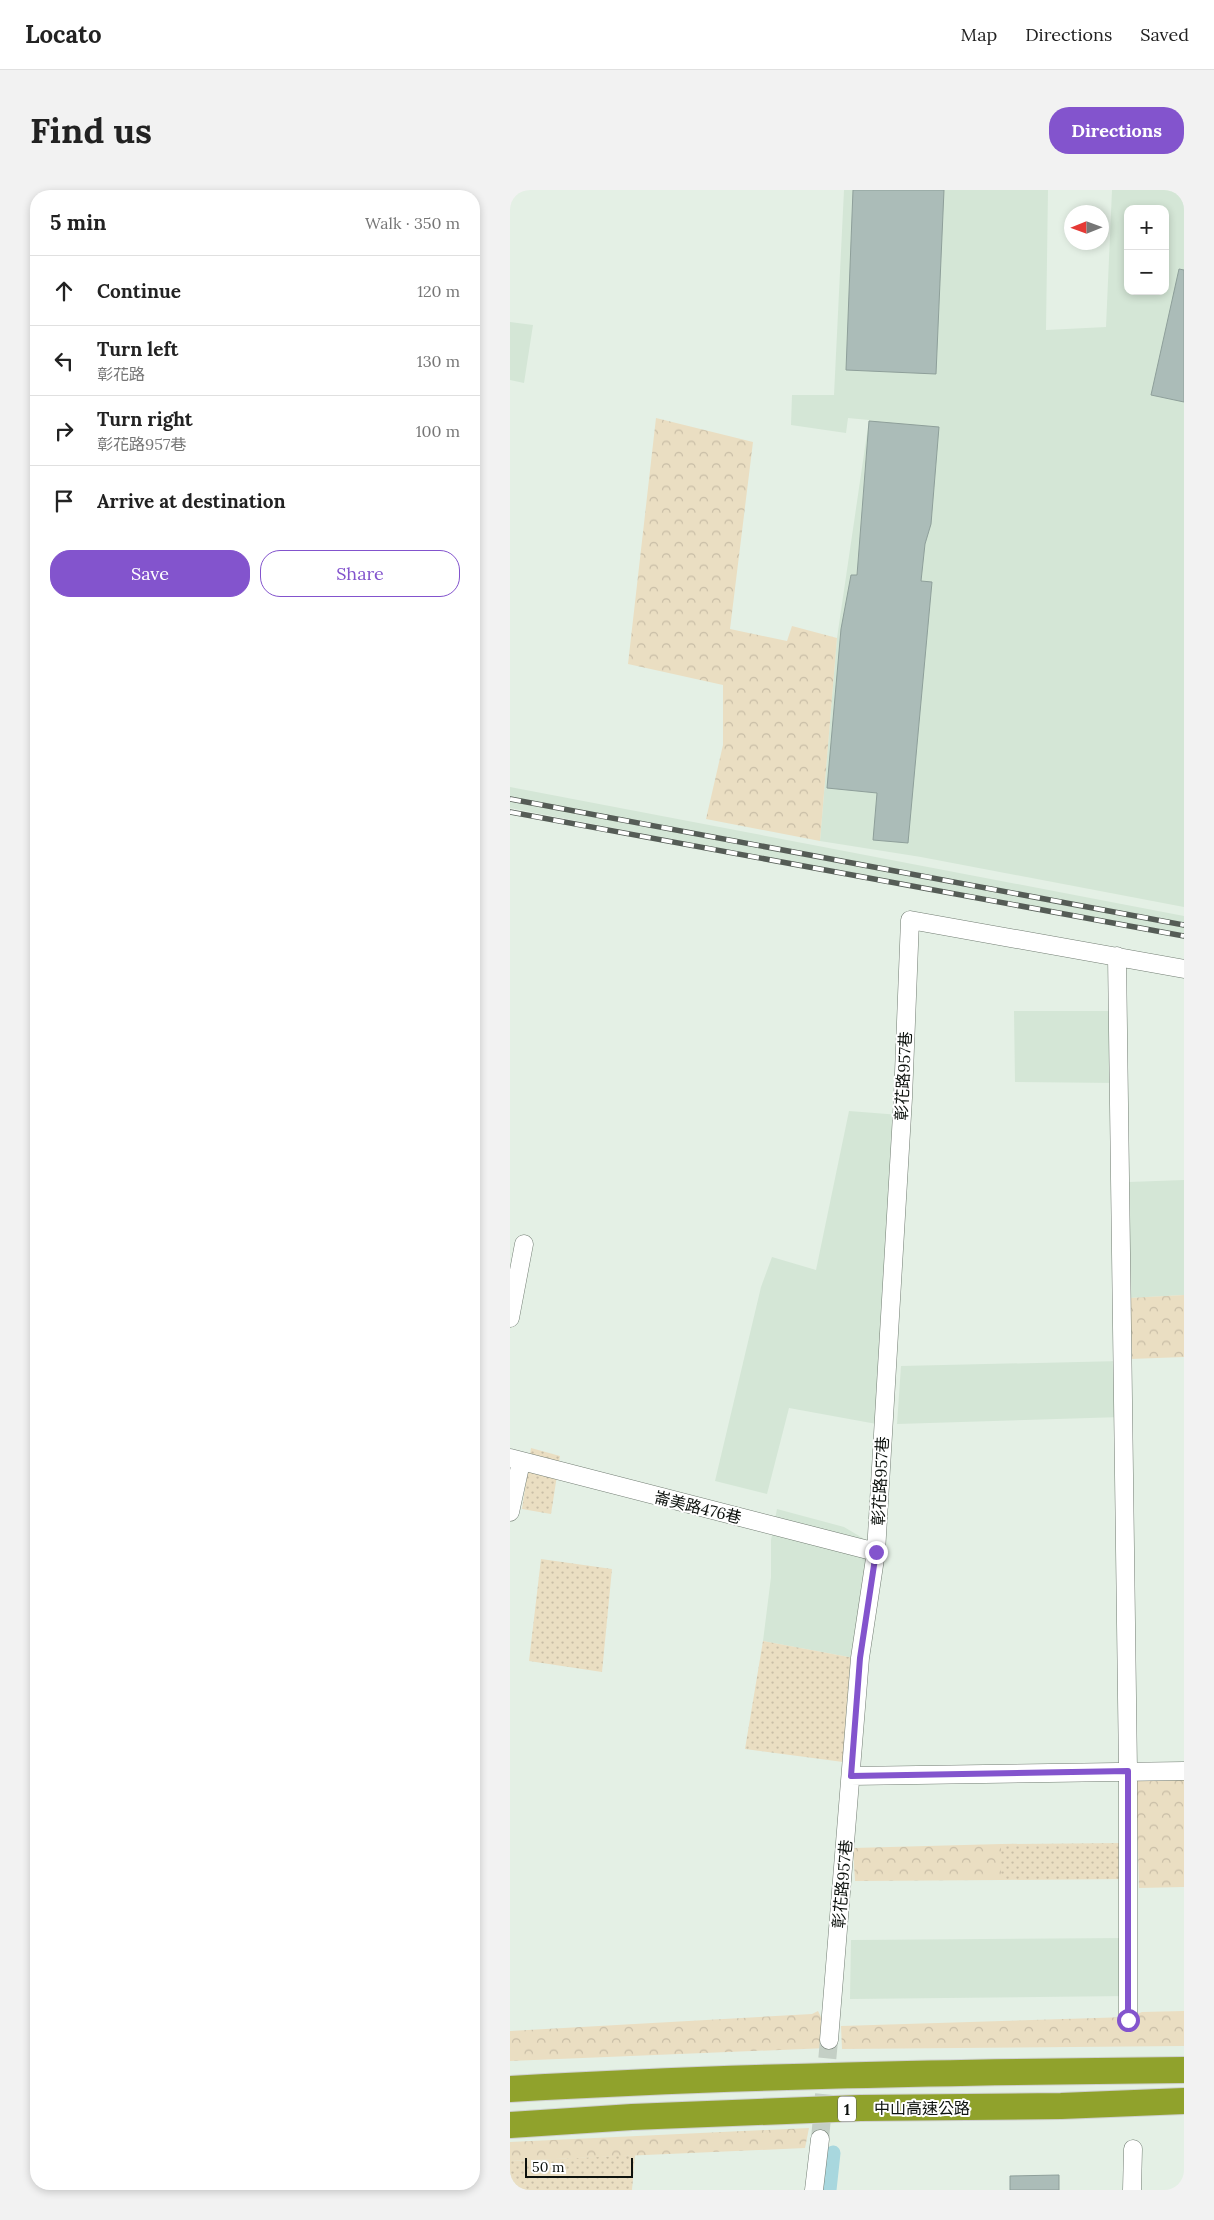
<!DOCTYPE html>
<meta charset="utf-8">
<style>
body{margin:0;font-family:Lora,"Noto Sans TC",serif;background:#f2f2f2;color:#222}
.controls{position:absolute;right:15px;top:15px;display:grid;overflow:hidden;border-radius:10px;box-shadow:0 2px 8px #0003}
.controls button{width:45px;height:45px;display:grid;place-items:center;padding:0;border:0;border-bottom:1px solid #e0e0e0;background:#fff;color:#222;font:25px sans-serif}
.compass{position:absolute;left:554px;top:15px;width:45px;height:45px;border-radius:50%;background:#fff;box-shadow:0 2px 8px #0003;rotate:269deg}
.scale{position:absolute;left:15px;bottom:12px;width:108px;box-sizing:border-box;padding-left:5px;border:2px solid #0d120e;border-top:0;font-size:14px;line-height:18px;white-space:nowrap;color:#0d120e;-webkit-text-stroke:4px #fff;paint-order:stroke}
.stop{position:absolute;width:15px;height:15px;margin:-11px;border:4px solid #8354cd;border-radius:50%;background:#fff}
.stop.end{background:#8354cd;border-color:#fff;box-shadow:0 1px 5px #0008}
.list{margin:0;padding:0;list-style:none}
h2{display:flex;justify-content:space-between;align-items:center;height:65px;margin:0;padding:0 20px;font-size:21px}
h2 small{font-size:16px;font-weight:400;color:#767676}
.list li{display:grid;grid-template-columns:32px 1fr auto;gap:15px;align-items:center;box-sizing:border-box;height:70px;padding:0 20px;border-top:1px solid #e0e0e0}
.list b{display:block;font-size:19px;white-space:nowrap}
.list p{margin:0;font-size:16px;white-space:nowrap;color:#767676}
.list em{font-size:16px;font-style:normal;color:#767676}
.actions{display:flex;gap:10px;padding:15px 20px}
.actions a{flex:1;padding:11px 0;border:1px solid #8354cd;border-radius:20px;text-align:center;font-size:18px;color:#8354cd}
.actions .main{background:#8354cd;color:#fff}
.icon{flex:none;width:28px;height:28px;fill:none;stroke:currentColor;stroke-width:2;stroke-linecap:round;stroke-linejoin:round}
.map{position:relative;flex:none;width:674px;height:2000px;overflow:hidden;border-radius:20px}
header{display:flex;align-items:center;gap:30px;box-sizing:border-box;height:70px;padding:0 25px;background:#fff;border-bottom:1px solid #e0e0e0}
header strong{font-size:24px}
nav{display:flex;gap:28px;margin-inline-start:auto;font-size:18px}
.intro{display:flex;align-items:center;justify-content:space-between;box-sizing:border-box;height:120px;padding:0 30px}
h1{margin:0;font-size:35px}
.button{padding:12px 22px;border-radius:20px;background:#8354cd;color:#fff;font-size:18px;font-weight:700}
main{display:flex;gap:30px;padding:0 30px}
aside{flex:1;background:#fff;border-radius:20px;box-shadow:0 2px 8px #0003}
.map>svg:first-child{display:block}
.built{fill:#d4e6d6;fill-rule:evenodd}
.grass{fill:url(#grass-dots)}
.forest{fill:url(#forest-crowns)}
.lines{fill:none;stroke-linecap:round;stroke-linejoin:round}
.canal{stroke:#a8d7de;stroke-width:15}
.building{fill:#abbcb8;stroke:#8e9f9a}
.minor-tunnel{stroke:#c4cfc5;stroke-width:18;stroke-dasharray:18 9;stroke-linecap:butt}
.minor-casing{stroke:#727d73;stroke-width:19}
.highway-casing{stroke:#cfd0cf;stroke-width:28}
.minor{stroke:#fff;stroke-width:18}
.highway{stroke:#90a22c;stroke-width:26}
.rail-casing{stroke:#555c56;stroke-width:5.5}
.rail{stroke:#fff;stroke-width:4;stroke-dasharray:11;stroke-linecap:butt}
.route{stroke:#8354cd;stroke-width:6}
.labels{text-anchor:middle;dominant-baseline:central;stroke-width:4;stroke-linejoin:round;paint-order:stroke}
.shield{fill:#fff;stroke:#565956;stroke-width:1}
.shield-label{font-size:15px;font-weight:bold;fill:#0d120e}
.street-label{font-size:16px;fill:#0d120e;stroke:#fff}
</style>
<header>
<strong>Locato</strong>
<nav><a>Map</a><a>Directions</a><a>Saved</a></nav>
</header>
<div class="intro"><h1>Find us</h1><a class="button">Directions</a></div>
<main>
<aside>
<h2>5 min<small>Walk · 350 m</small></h2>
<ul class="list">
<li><svg class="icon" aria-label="ahead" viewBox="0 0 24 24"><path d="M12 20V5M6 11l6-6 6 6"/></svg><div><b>Continue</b></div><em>120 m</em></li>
<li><svg class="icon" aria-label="left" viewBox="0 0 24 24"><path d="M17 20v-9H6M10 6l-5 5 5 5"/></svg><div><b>Turn left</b><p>彰花路</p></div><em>130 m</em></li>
<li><svg class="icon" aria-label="right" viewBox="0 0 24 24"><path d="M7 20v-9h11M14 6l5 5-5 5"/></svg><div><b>Turn right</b><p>彰花路957巷</p></div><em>100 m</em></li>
<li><svg class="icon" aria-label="arrive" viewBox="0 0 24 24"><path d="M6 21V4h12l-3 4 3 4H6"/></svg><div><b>Arrive at destination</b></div></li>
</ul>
<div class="actions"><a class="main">Save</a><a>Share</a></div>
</aside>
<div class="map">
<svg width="674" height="2000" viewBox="0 0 674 2000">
<defs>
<pattern id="grass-dots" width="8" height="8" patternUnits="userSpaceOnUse" patternTransform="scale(1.25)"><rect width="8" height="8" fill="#eadec2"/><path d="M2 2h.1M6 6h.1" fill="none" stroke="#c8bda6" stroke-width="1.8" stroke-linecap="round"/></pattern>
<pattern id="forest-crowns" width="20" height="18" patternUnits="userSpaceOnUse" patternTransform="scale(1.25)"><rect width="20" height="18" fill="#eadec2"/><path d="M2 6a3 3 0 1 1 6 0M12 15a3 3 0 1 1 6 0" fill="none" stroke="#c8bda6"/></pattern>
</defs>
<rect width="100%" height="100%" fill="#e4f0e5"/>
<!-- built -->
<path class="built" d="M 334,0 L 538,0 L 536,140 L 596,137 L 602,0 L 674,0 L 674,717 L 411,667 L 310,651 L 327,448 L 359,230 L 338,228 L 336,243 L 281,235 L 282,205 L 324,205 ZM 618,19 L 655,19 L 655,101 L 618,101 Z
M 0,132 L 23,135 L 14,193 L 0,190 Z
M 0,597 L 674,726 L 674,748 L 0,618 Z
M 504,821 L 608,821 L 608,893 L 505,892 Z
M 339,921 L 390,925 L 372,1235 L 279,1218 L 257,1304 L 205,1291 L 251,1097 L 262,1067 L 306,1080 Z
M 674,990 L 674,1105 L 619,1108 L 619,992 Z
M 611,1171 L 612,1227 L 387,1234 L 391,1176 Z
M 267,1319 L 334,1337 L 361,1353 L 344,1468 L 253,1451 L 261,1387 L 261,1350 Z
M 617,1748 L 618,1806 L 340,1809 L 341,1750 Z"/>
<!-- grass -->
<path class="grass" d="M 21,1258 L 50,1266 L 41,1324 L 12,1319 Z
M 31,1369 L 102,1379 L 92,1482 L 19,1471 Z
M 253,1451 L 344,1468 L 333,1572 L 235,1559 Z
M 616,1653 L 616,1689 L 491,1690 L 491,1654 Z
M 125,1965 L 122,2000 L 0,2000 L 0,1971 Z"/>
<!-- forest -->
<path class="forest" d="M 146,228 L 243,252 L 220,439 L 277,451 L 282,436 L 327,448 L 310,651 L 196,629 L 213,555 L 213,495 L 118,474 Z
M 674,1105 L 674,1167 L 620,1169 L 619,1108 Z
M 674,1584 L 674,1697 L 629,1698 L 626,1592 L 632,1585 Z
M 491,1654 L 491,1690 L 345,1691 L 343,1658 Z
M 308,1821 L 314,1833 L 318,1858 L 0,1871 L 0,1841 L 302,1824 Z
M 674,1821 L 674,1856 L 332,1859 L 331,1836 L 618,1827 L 632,1822 Z
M 299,1938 L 295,1958 L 0,1971 L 0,1952 Z"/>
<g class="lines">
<!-- canal -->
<path class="canal" d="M 319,2000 L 323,1963"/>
</g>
<!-- building -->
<path class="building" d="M 343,0 L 434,0 L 426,184 L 336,180 Z
M 669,79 L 674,80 L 674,212 L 641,205 Z
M 359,231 L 429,237 L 421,334 L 415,354 L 411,391 L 422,392 L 398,653 L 363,650 L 367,603 L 317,598 L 331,439 L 341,385 L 347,385 Z
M 549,1985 L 549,2000 L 500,2000 L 500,1986 Z"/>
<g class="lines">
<!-- minor-tunnel -->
<path class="minor-tunnel" d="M 310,1949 L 319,1850"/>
<defs>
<path id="minor" d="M 607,766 L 618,1581 L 618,1831
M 0,1128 L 14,1054
M 0,1268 L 366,1362
M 0,1322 L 11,1272
M 341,1586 L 674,1581
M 319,1850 L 350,1468 L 366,1362 L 393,908 L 400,730 L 674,779
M 304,2000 L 310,1949
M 622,2000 L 623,1959"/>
<path id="highway" d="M 0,1899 C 225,1886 449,1882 674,1880
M 0,1935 L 122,1927 L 350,1918 L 551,1916 L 674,1911"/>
</defs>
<!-- minor casing -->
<use href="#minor" class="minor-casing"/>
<!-- highway casing -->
<use href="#highway" class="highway-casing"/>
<!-- minor -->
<use href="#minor" class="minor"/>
<!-- highway -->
<use href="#highway" class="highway"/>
<defs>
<path id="rail" d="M 0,609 L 674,735
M 0,622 L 674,746"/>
</defs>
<!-- rail casing -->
<use href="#rail" class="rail-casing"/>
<!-- rail -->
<use href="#rail" class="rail"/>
</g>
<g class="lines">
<!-- route -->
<path class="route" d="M 366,1362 L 350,1468 L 341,1586 L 618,1581 L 618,1830"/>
</g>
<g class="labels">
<!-- shield labels -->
<rect class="shield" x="328" y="1906.5" width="18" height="25" rx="4"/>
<g class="shield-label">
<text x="337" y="1919">1</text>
</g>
<!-- street labels -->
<g class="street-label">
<text transform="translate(393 886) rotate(-87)">彰花路957巷</text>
<text transform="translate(370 1291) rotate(-87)">彰花路957巷</text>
<text transform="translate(188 1317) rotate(14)">崙美路476巷</text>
<text transform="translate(332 1694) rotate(-85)">彰花路957巷</text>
<text x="412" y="1918">中山高速公路</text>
</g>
</g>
</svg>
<div class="controls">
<button>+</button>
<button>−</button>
</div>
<svg class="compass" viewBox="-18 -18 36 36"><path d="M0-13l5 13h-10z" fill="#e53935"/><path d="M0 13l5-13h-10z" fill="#767676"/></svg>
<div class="scale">50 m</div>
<div class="stop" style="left:618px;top:1830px"></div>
<div class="stop end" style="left:366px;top:1362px"></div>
</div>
</main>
